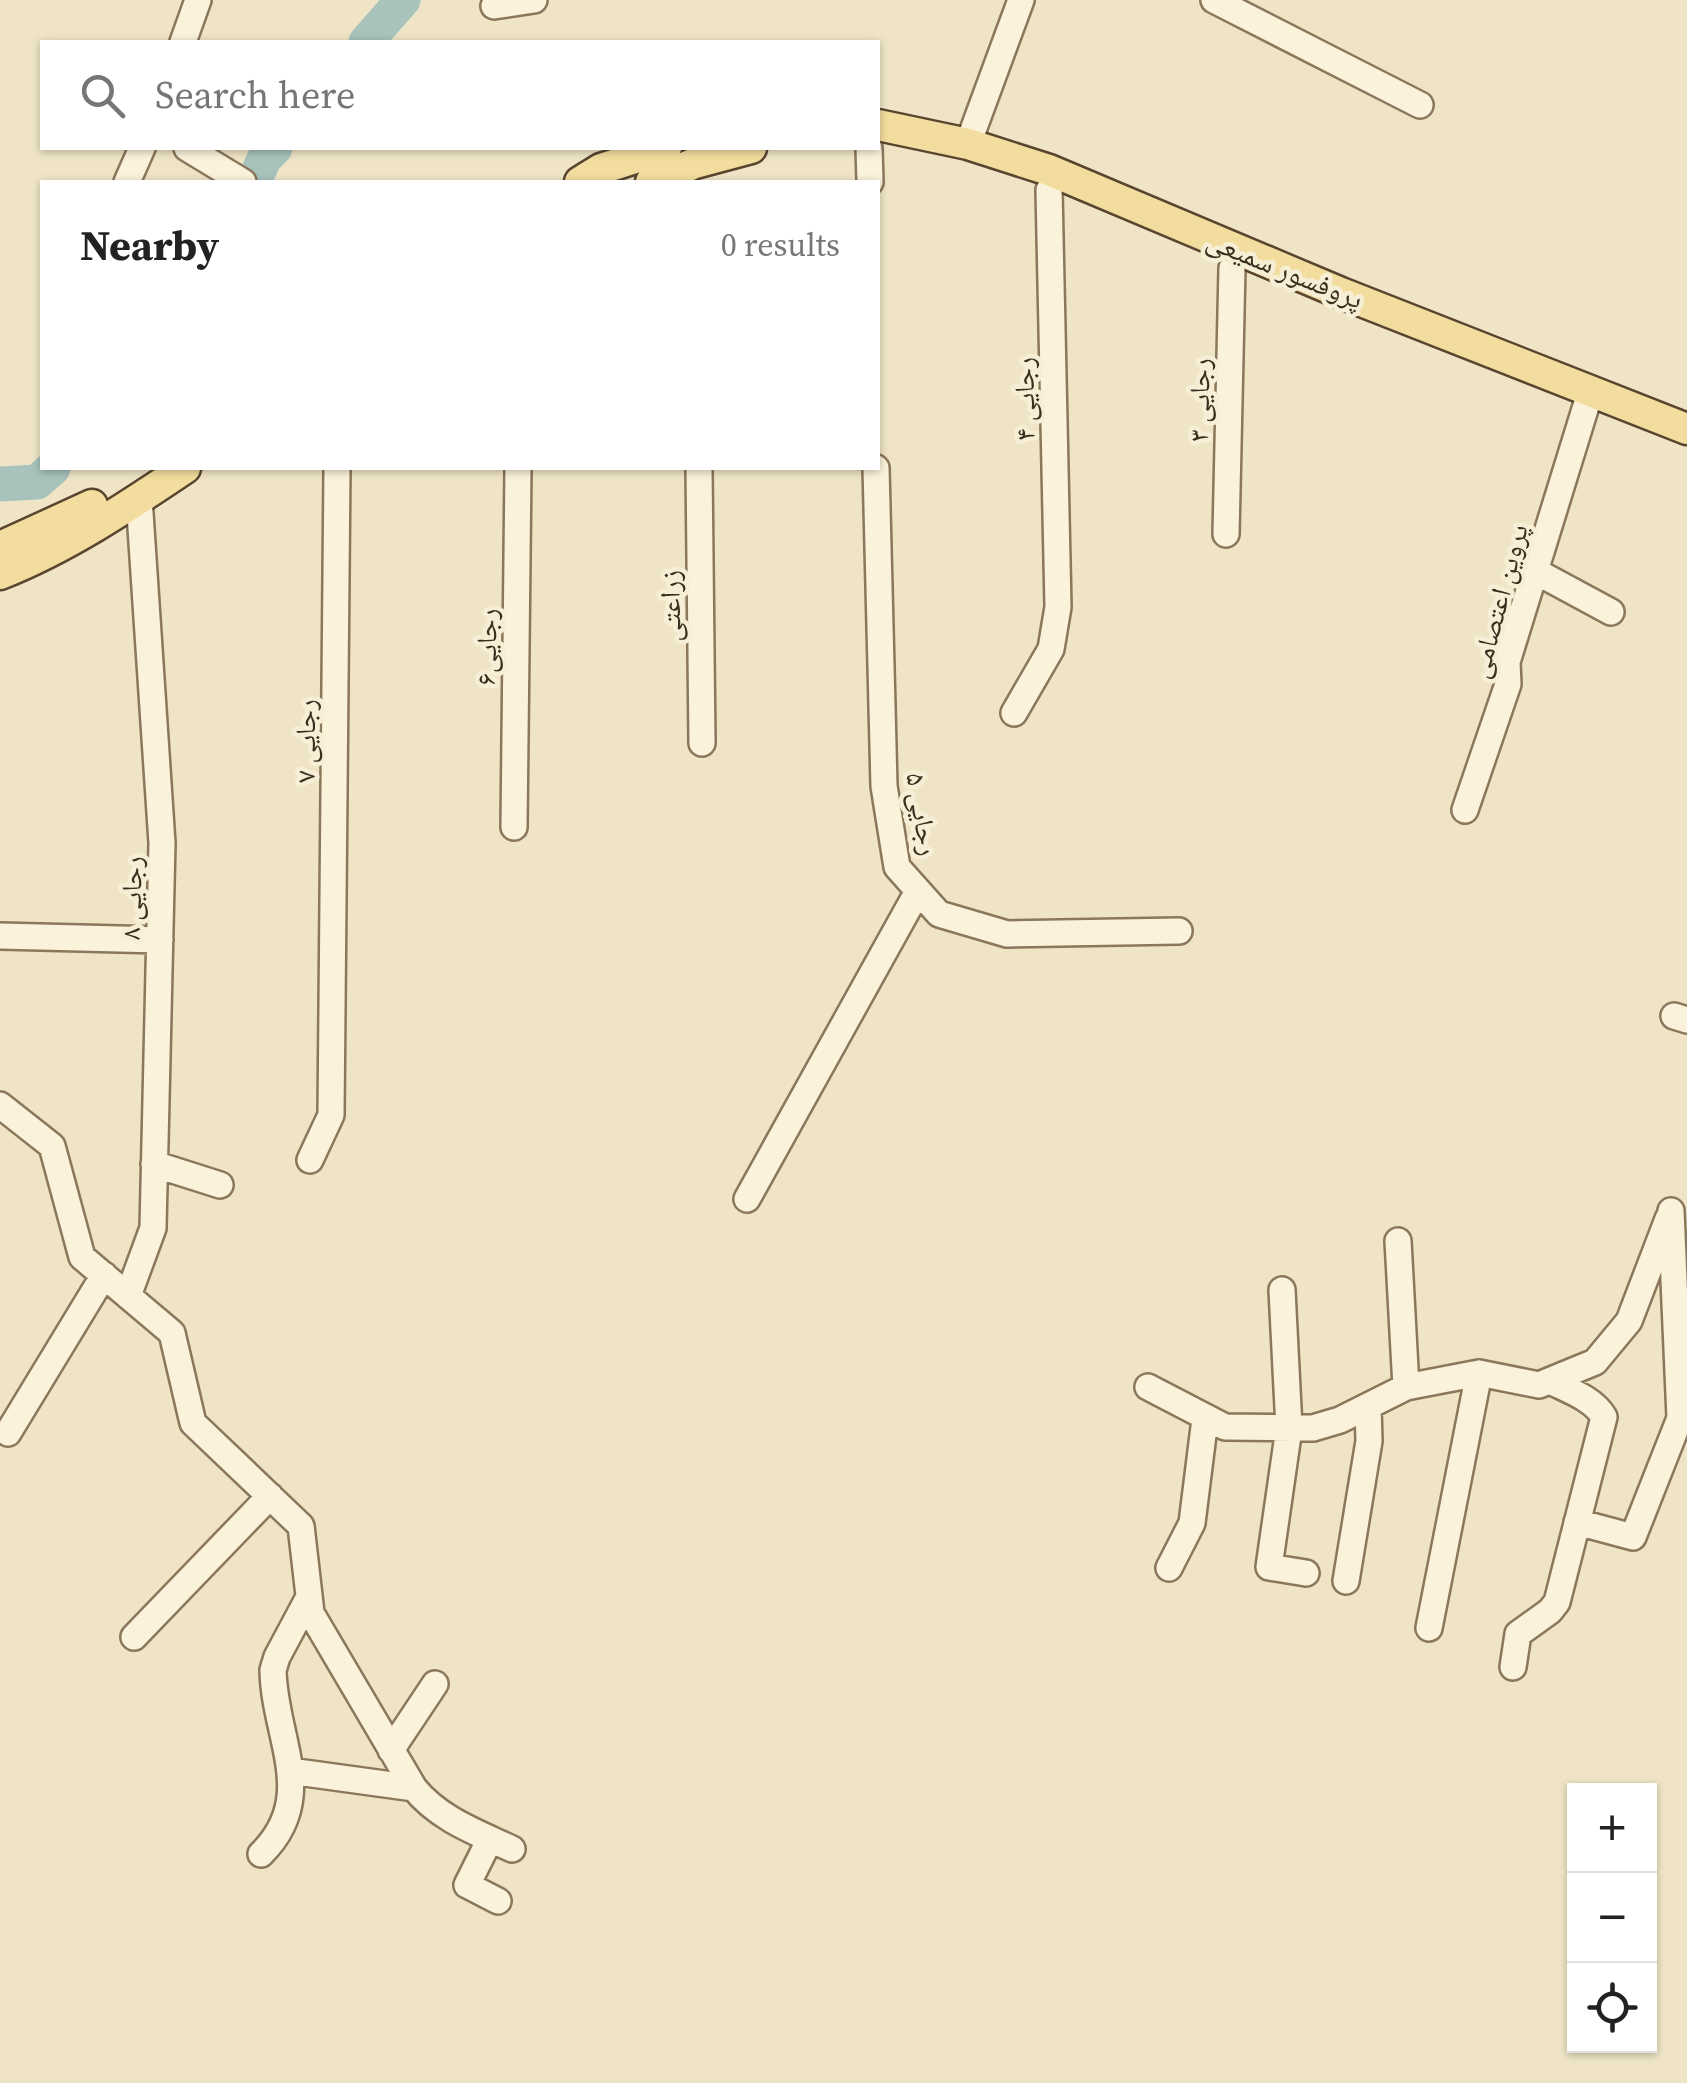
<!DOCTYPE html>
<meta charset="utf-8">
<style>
body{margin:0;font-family:"Source Serif 4","Noto Naskh Arabic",serif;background:#f6f6f6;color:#222}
.controls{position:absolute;right:30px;bottom:30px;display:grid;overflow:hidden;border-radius:0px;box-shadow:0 2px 8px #0004}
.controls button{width:90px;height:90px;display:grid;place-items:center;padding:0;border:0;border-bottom:2px solid #e0e0e0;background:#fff;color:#222;font:50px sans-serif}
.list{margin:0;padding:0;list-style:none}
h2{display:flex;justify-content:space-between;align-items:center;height:130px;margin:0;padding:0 40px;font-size:42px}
h2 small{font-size:32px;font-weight:400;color:#767676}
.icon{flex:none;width:55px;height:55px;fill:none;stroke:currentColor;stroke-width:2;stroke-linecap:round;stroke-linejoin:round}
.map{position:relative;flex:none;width:1687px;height:2083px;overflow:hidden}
.search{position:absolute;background:#fff;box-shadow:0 2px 8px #0004;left:40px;top:40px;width:840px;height:110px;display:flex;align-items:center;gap:25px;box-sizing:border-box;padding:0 35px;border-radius:0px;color:#767676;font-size:38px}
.panel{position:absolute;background:#fff;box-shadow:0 2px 8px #0004;left:40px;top:180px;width:840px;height:290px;border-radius:0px}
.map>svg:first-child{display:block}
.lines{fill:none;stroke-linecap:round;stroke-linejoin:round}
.river{stroke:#a8c3bc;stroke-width:35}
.minor-casing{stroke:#8b775b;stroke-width:30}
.major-casing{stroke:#59452f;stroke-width:35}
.minor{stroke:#faf2da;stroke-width:25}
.major{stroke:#f2dd9e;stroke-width:30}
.labels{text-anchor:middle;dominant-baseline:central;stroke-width:9;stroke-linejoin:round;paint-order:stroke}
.street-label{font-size:28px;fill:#3b2e1f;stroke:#f6efd6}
</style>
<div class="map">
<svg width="1687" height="2083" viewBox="0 0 1687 2083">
<rect width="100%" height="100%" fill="#efe5c6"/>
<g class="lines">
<!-- river -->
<path class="river" d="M 366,42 L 403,0
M 254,182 L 264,159 L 275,148
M 0,484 L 37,482 L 53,468"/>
<defs>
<path id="minor" d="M 1214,0 L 1420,105
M 494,6 L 534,0
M 183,42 L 198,0
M 968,144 L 1021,0
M 187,148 L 243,182
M 869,148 L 870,182
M 127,182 L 142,148
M 699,468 L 702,743
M 876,468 L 884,786 L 897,867 L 939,914 L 1007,934 L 1179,931
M 1226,534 L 1232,268
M 1535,571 L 1611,612
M 1014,713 L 1051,649 L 1058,607 L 1049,190
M 1465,810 L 1508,684 L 1507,662 L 1586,406
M 514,827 L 518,468
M 0,936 L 160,940
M 1674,1016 L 1687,1020
M 0,1105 L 52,1146 L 82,1257 L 172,1333 L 193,1423 L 301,1526 L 311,1613 L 414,1788 C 439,1819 476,1832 512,1849
M 310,1160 L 331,1115 L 337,468
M 154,1164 L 220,1185
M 747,1199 L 918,891
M 1282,1290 L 1289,1428 L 1269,1567 L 1306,1573
M 128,1296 L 153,1228 L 162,843 L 139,498
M 1148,1387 L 1225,1427 L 1313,1428 L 1340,1420 L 1406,1387 L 1398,1241
M 1406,1387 L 1479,1373 L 1539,1385 L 1595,1362 L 1629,1321 L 1668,1219
M 8,1433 L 104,1275
M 1577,1522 L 1633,1537 L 1680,1418 L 1671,1211
M 1169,1568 L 1192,1523 L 1205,1419
M 1346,1581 L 1369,1441 L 1368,1406
M 1429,1628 L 1479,1373
M 134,1637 L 270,1496
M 1513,1667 L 1518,1634 L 1550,1611 L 1557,1602 L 1604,1417 C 1594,1399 1568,1390 1550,1381
M 391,1750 L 435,1684
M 290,1771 L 414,1788
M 490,1839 L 467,1885 L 498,1901
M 261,1854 C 319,1797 274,1738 273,1670 L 277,1657 L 309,1597"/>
<path id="major" d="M 878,125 L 968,144 L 1049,170 L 1341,293 L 1687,429
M 580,182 L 601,169 L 666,148
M 651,182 L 695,163 L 751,148
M 0,547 L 92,505
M 0,574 C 66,548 127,507 185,468"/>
</defs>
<!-- minor casing -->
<use href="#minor" class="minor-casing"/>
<!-- major casing -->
<use href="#major" class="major-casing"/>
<!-- minor -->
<use href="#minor" class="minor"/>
<!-- major -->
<use href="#major" class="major"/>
</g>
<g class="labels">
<!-- street labels -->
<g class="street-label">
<text transform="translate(1285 269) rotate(22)">پروفسور سمیعی</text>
<text transform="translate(1024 399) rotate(-91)">رجایی ۴</text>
<text transform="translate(1199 400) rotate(-89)">رجایی ۳</text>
<text transform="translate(1498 601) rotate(-75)">پروین اعتصامی</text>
<text transform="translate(670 606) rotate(-91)">زراعتی</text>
<text transform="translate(486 647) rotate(-89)">رجایی۶</text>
<text transform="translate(305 741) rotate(-90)">رجایی ۷</text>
<text transform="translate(923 814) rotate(80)">رجایی ۵</text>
<text transform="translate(131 898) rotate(-89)">رجایی ۸</text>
</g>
</g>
</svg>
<div class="controls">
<button>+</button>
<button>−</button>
<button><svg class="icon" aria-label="locate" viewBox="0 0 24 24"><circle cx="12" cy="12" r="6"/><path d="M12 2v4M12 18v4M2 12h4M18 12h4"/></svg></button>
</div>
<div class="search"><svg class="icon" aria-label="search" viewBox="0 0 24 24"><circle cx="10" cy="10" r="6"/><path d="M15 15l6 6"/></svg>Search here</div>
<section class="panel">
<h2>Nearby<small>0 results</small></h2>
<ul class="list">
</ul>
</section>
</div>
